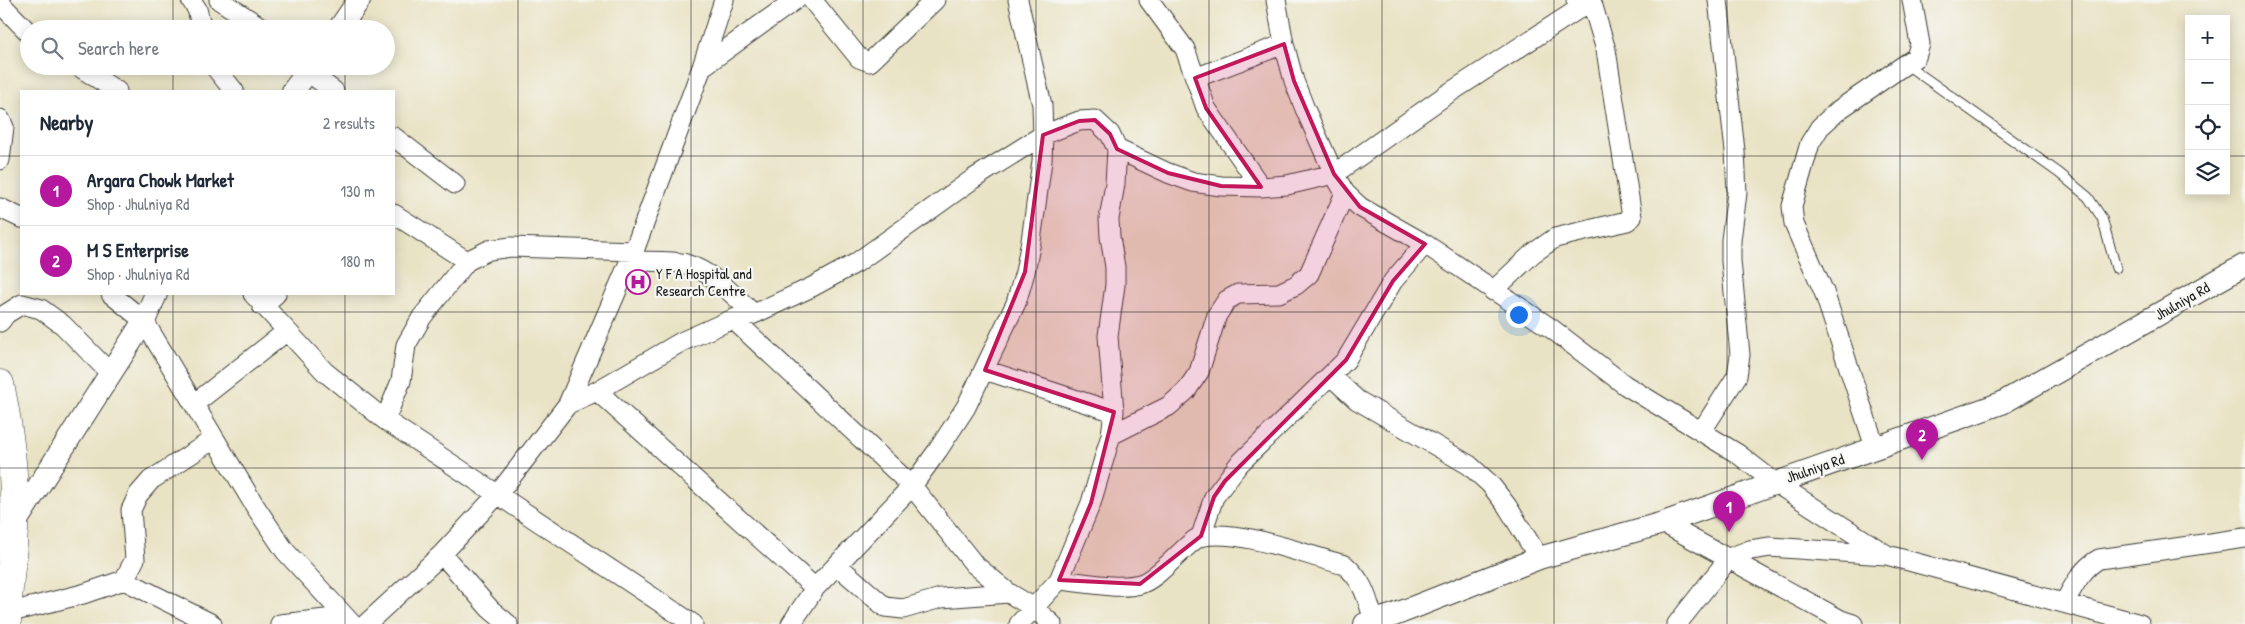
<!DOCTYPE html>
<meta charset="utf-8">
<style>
body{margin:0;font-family:"Patrick Hand",sans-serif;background:#f2f2f3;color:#1f2937}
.controls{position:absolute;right:15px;top:15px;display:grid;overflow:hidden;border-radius:0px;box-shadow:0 2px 12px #0003}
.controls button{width:45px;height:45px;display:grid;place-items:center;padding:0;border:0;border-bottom:1px solid #e0e1e3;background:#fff;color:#1f2937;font:25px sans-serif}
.you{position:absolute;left:1518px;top:314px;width:18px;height:18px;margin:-12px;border:4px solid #fff;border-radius:50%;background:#1a73e8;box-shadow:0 0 0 8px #1a73e833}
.badge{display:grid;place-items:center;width:32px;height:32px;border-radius:50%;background:#b5179e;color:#fff;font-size:16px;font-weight:700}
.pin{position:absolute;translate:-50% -41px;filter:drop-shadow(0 1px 2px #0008)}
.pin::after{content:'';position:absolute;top:26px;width:18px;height:15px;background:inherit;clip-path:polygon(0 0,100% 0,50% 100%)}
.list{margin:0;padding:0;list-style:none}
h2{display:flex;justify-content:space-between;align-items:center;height:65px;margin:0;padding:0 20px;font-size:21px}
h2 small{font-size:16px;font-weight:400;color:#747a83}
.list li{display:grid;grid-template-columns:32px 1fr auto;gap:15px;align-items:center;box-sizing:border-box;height:70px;padding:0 20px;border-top:1px solid #e0e1e3}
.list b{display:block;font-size:19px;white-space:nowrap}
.list p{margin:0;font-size:16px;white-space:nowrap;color:#747a83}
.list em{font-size:16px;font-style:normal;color:#747a83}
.icon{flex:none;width:28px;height:28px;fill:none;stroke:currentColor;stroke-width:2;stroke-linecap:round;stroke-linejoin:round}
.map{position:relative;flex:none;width:2245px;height:624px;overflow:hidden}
.search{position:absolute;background:#fff;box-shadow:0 2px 12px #0003;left:20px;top:20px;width:375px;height:55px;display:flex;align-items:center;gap:12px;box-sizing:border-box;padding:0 18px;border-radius:28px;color:#747a83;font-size:19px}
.panel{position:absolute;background:#fff;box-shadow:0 2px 12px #0003;left:20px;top:90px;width:375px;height:205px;border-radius:0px}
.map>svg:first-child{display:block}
.building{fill:#e8b883}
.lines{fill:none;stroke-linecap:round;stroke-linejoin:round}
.service-casing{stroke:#3b3a35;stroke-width:11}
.minor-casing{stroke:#3b3a35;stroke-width:21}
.tertiary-casing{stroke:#3b3a35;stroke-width:24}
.trunk-casing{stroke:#3b3a35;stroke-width:29}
.service{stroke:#fff;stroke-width:9}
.minor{stroke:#fff;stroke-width:19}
.tertiary{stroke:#fff;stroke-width:22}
.trunk{stroke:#fff;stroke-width:28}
.marked{fill:#c2185b;fill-opacity:0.2;stroke:#c2185b;stroke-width:4;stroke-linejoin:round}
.grid{fill:none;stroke:#1c1c1c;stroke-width:1;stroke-opacity:0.55}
.labels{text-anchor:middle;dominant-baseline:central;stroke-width:4.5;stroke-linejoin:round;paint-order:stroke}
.poi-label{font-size:15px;fill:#1c1c1c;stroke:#f6f6f2;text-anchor:start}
.street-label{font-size:15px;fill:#1c1c1c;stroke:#f6f6f2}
</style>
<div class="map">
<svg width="2245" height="624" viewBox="0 0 2245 624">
<rect width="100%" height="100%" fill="#f6f6f2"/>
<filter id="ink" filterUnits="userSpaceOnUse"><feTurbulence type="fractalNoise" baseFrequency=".02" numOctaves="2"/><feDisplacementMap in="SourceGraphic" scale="10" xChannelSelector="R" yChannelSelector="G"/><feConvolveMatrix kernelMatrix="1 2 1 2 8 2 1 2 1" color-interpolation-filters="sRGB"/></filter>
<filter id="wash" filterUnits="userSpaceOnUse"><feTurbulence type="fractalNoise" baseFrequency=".0096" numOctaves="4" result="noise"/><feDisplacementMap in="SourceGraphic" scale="20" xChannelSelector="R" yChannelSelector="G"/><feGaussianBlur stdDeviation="1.12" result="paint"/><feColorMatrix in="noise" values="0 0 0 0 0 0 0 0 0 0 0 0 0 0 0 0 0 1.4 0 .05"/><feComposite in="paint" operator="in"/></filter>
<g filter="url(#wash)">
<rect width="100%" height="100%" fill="#e9e3c5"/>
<g id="blocks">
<!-- building -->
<path class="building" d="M 637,273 L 652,280 L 647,292 L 632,285 Z"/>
</g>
</g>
<g filter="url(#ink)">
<use href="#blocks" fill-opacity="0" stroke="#3b3a35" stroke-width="1"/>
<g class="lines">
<defs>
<path id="service" d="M 1907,65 L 2059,173 L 2088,197 L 2102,218 L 2116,268"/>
<path id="minor" d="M 191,0 L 197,9 L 202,29
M 219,0 L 264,29
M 812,0 L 859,58 L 870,62 L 935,0
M 1149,0 L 1185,49 L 1206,108 L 1261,187
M 1276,0 L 1284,44 L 1294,81 L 1305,109 L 1334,174 L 1345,193 L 1360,207 L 1425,244 L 1552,329 L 1625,385 L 1738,454 L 1774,482 L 1887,555 L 2140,624
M 0,3 L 29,33
M 78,66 L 117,91
M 214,66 L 234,91
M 702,67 L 795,0
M 308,72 L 334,91
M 1195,78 L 1284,44
M 0,119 L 4,127 L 0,160
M 394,137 L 455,184
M 1117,149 L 1168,173 L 1193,182 L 1221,186 L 1261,187 L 1287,185 L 1334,174 L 1446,95 L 1580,8 L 1576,0
M 0,208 L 21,218
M 394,214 L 467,261
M 629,261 C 645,262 671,260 686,264 C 713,272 734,296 754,314
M 1493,291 L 1532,254 L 1555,238 L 1627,221 L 1632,217 L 1606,50 L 1592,3
M 111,294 L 144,321 L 255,506 L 285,551 L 352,624
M 253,294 L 325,372 L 385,420 L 693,624
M 262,306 L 276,294
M 733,319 L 912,486 L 974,564 L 1009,593 L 1034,608 L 1052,624
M 0,322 L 6,314 L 22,304 L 41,309 L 63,325 L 111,374
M 985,370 L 1114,412
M 1331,376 L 1357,400 L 1469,465 L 1490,484 L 1507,506 L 1539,558
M 597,391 L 815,588
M 194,404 L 287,331
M 568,404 L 597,391 L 681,342 L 733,319 L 754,314 L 812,287 L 856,263 L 973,179 L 1043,135 L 1079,121 L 1095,120 L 1110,134 L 1117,149 L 1115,184 L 1109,219 L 1110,237 L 1115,267 L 1115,285 L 1108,336 L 1114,412 L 1111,435 L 1091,503 L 1059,580 L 1019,624
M 385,420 L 401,381 L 406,345 L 422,317 L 467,261 L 489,250 L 511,247 L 634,251
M 1701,432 L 1737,376 L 1740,355 L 1731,261 L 1731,240 L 1737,193 L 1735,151 L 1718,0
M 1111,435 L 1169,406 L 1186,391 L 1199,372 L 1217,315 L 1227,300 L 1238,294 L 1279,293 L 1296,285 L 1309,274 L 1345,193
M 1875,447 L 1824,292 L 1794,224 L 1792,206 L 1810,143 L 1820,127 L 1840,109 L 1916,57 L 1920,44 L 1912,0
M 1663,523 L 1841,620 L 1853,624
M 1201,536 L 1214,497 L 1239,464 L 1346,360 L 1393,281 L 1425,244
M 442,554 L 490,609 L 508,624
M 837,565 L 885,607 L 903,609 L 941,598 L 1009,593
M 124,580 L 212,624
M 1059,580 C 1082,582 1118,590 1140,584 C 1161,578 1189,538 1203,536 C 1245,530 1304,555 1345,565 C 1364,582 1367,598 1374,621
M 2064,603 C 2074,586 2081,569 2099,559 L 2245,538
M 7,613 L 83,594 L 124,580 L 135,559 L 131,510 L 138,495 L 151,480 L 214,439
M 280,624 L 344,617
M 366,624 L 442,554 L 498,494 L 568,404 L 634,251 L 702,67 L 724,0
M 791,624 L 815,588 L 912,486 L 938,450 L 966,407 L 1016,303 L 1025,272 L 1031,241 L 1042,161 L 1043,135 L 1042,105 L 1018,0
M 1677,624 L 1729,558 L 1750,550 L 1770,547 L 1885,555"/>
<path id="tertiary" d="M 339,29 L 359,0
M 293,91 L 312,66
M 10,531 L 144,321 L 156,294
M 1365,624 L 1394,615 L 1539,558 L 1663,523 L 2002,403 L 2245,265"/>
<path id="trunk" d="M 0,384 C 10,432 16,480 14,528 C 13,560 7,592 7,624"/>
</defs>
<!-- service casing -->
<use href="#service" class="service-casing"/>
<!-- minor casing -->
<use href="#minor" class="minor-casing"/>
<!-- tertiary casing -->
<use href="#tertiary" class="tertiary-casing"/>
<!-- trunk casing -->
<use href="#trunk" class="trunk-casing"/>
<!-- service -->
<use href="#service" class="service"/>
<!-- minor -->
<use href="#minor" class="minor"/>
<!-- tertiary -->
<use href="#tertiary" class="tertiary"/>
<!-- trunk -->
<use href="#trunk" class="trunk"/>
</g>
</g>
<!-- marked area -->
<path class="marked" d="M 1284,44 L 1294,81 L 1334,174 L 1360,207 L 1425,244 L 1393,281 L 1346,360 L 1225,481 L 1214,497 L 1201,536 L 1140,584 L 1059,580 L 1091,503 L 1114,412 L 985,370 L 1025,272 L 1043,135 L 1079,121 L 1095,120 L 1110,134 L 1117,149 L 1168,173 L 1221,186 L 1261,187 L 1206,108 L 1195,78 Z"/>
<!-- grid -->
<path class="grid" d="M 173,0 L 173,29M 345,0 L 345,29M 518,0 L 518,624M 691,0 L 691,624M 863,0 L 863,624M 1036,0 L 1036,624M 1209,0 L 1209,624M 1382,0 L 1382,624M 1554,0 L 1554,624M 1727,0 L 1727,624M 1900,0 L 1900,624M 2072,0 L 2072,624M 173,66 L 173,91M 345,66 L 345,91M 0,156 L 21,156M 394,156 L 2189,156M 2226,156 L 2245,156M 173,294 L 173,624M 345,294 L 345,624M 0,312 L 2245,312M 0,468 L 2245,468"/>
<!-- icons -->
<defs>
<symbol id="hospital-ring" viewBox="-11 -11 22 22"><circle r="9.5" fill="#f6f6f2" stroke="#b5179e" stroke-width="1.5"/><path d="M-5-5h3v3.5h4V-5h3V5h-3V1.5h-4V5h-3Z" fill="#b5179e"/></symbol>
</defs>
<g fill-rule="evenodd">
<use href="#hospital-ring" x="624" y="268" width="28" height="28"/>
</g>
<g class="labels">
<!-- poi labels -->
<g class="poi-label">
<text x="656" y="273">Y F A Hospital and<tspan x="656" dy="17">Research Centre</tspan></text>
</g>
<!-- street labels -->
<g class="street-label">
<text transform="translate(2182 301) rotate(-30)">Jhulniya Rd</text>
<text transform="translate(1815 468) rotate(-19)">Jhulniya Rd</text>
</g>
</g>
</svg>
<div class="controls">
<button>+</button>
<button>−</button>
<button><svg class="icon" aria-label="locate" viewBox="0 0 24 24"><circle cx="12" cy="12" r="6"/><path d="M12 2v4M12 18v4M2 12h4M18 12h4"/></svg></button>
<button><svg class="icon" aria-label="layers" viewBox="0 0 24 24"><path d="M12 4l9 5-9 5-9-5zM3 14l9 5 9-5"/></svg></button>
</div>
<div class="you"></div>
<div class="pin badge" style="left:1729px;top:532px">1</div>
<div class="pin badge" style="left:1922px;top:460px">2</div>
<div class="search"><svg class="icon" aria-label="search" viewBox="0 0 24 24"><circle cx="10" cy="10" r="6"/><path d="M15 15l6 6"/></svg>Search here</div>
<section class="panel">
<h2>Nearby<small>2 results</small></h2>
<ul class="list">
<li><span class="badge">1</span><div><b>Argara Chowk Market</b><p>Shop · Jhulniya Rd</p></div><em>130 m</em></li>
<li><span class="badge">2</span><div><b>M S Enterprise</b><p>Shop · Jhulniya Rd</p></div><em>180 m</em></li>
</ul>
</section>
</div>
